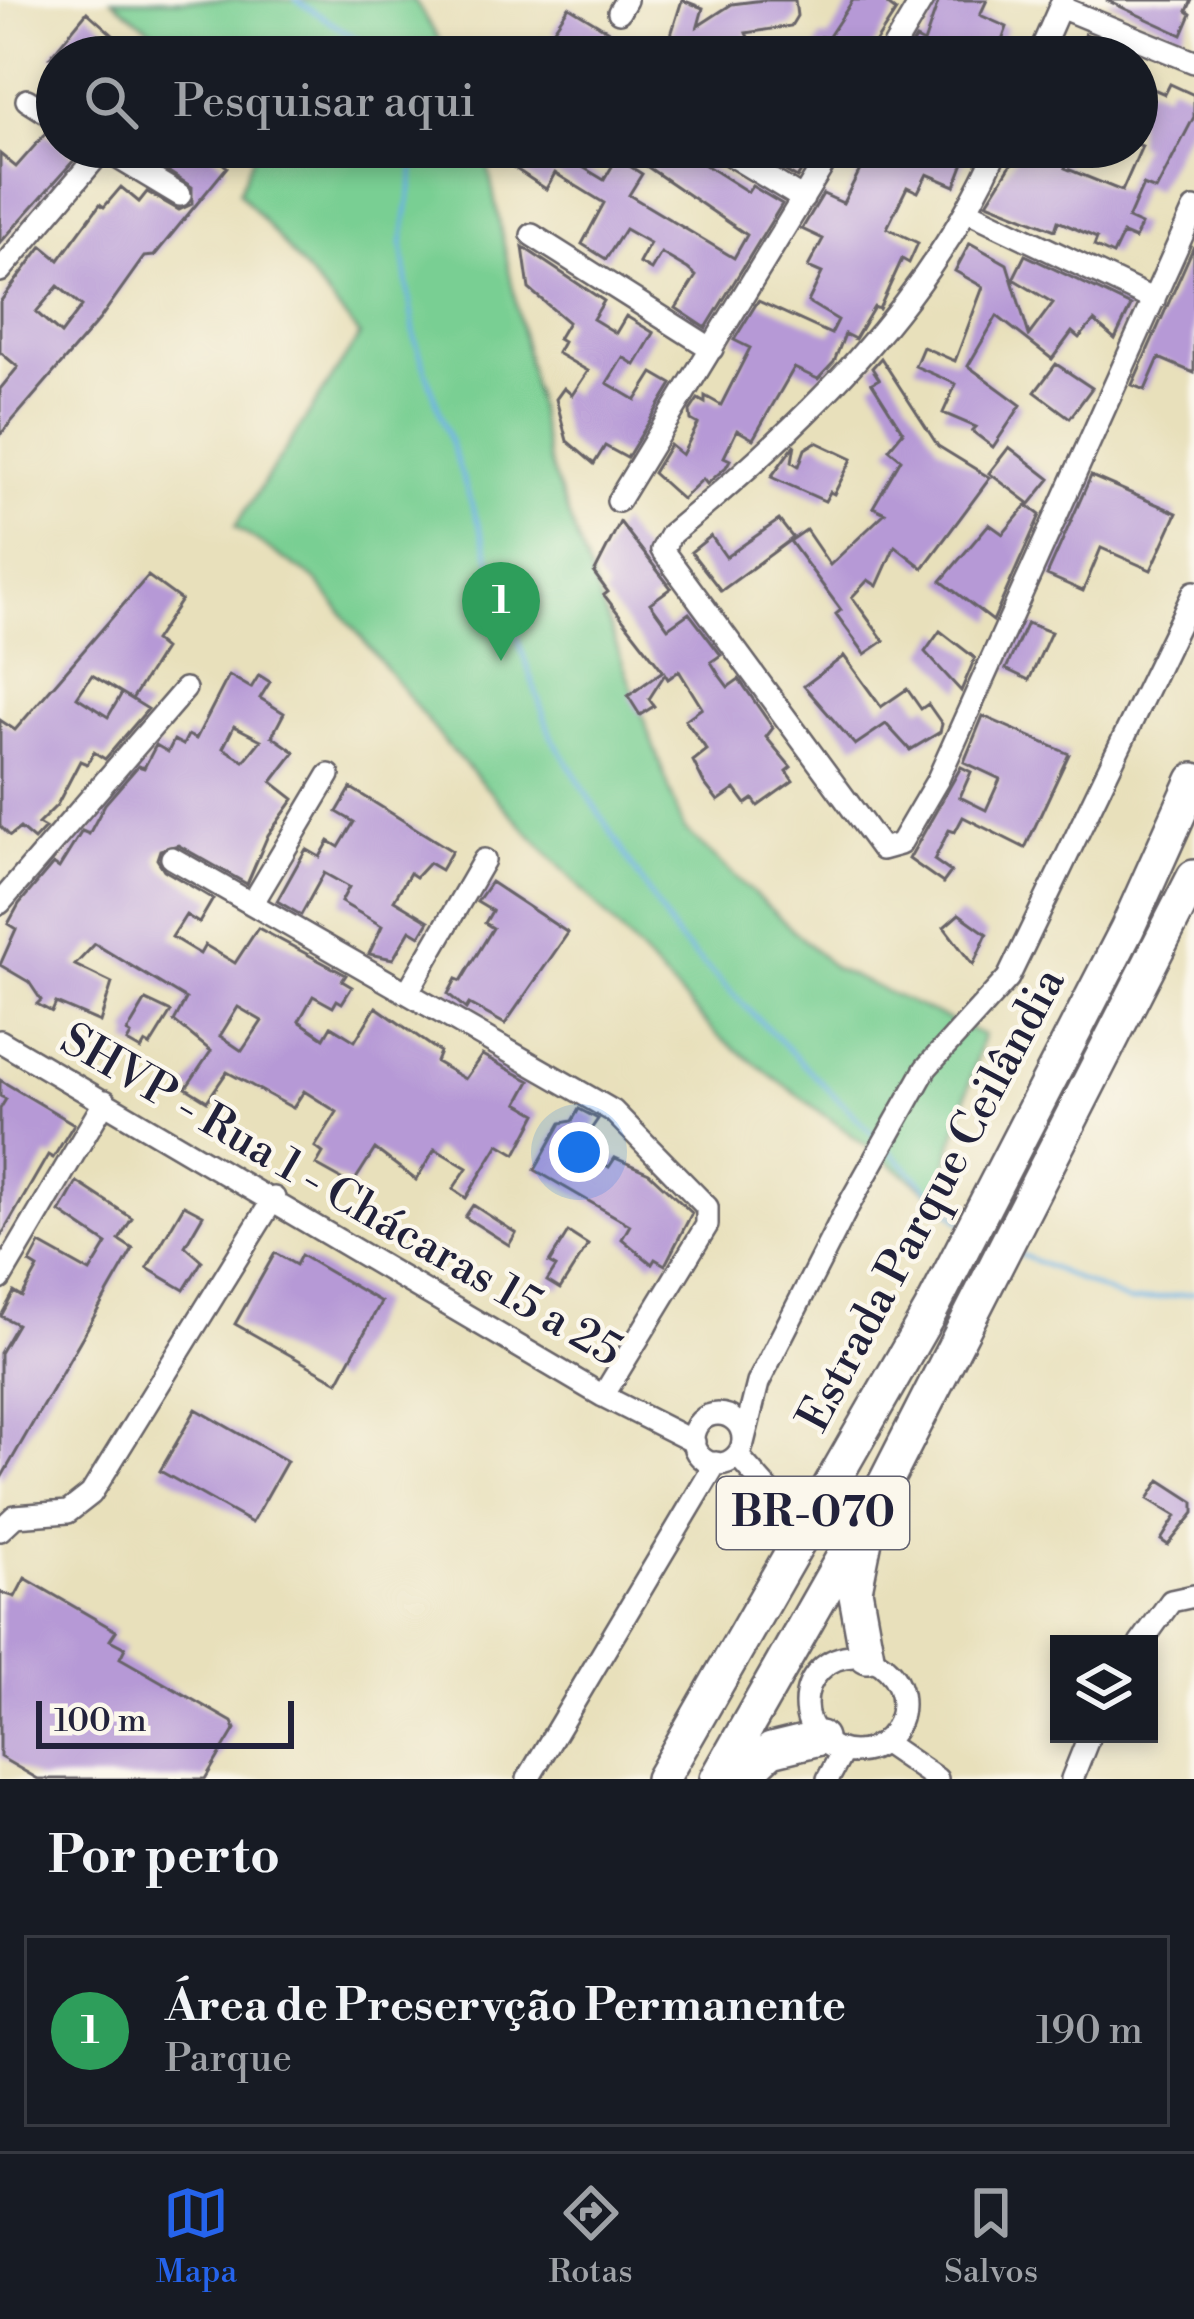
<!DOCTYPE html>
<html lang="pt">
<meta charset="utf-8">
<style>
body{margin:0;font-family:"Libre Bodoni",serif;background:#242831;color:#f1f3f6}
.controls{position:absolute;right:36px;bottom:36px;display:grid;overflow:hidden;border-radius:0px;box-shadow:0 6px 18px #0003}
.controls button{width:108px;height:108px;display:grid;place-items:center;padding:0;border:0;border-bottom:3px solid #363941;background:#171b24;color:#f1f3f6;font:60px sans-serif}
.scale{position:absolute;left:36px;bottom:30px;width:258px;box-sizing:border-box;padding-left:12px;border:6px solid #22223b;border-top:0;font-size:33px;line-height:42px;white-space:nowrap;color:#22223b;-webkit-text-stroke:9px #fbf7ec;paint-order:stroke}
.you{position:absolute;left:579px;top:1152px;width:42px;height:42px;margin:-30px;border:9px solid #fff;border-radius:50%;background:#1a73e8;box-shadow:0 0 0 18px #1a73e833}
.badge{display:grid;place-items:center;width:78px;height:78px;border-radius:50%;background:#2563eb;color:#fff;font-size:39px;font-weight:700}
.pin{position:absolute;translate:-50% -99px;filter:drop-shadow(0 3px 6px #0008)}
.pin::after{content:'';position:absolute;top:63px;width:42px;height:36px;background:inherit;clip-path:polygon(0 0,100% 0,50% 100%)}
.list{margin:0;padding:0;list-style:none}
h2{display:flex;justify-content:space-between;align-items:center;height:156px;margin:0;padding:0 48px;font-size:51px}
h2 small{font-size:39px;font-weight:400;color:#9ea1a6}
.list li{display:grid;grid-template-columns:78px 1fr auto;gap:36px;align-items:center;box-sizing:border-box;height:192px;margin:0 24px 24px;padding:0 24px;border:3px solid #363941;border-radius:0px}
.list b{display:block;font-size:45px;white-space:nowrap}
.list p{margin:0;font-size:39px;white-space:nowrap;color:#9ea1a6}
.list em{font-size:39px;font-style:normal;color:#9ea1a6}
.icon{flex:none;width:66px;height:66px;fill:none;stroke:currentColor;stroke-width:2;stroke-linecap:round;stroke-linejoin:round}
.map{position:relative;flex:none;width:1194px;height:1779px;overflow:hidden}
.search{position:absolute;background:#171b24;box-shadow:0 6px 18px #0003;left:36px;right:36px;top:36px;height:132px;display:flex;align-items:center;gap:30px;box-sizing:border-box;padding:0 42px;border-radius:66px;color:#9ea1a6;font-size:45px}
.sheet{height:372px;background:#171b24}
nav{display:flex;justify-content:space-around;align-items:center;box-sizing:border-box;height:168px;border-top:3px solid #363941;background:#171b24;font-size:33px;color:#9ea1a6}
nav a{display:grid;justify-items:center;gap:6px}
nav .on{color:#2563eb}
.map>svg:first-child{display:block}
.green{fill:#79cf93;stroke:#4e7867;stroke-width:3}
.lines{fill:none;stroke-linecap:round;stroke-linejoin:round}
.stream{stroke:#6bb1e2;stroke-width:4.5}
.building{fill:#b699d6;fill-rule:evenodd}
.minor-casing{stroke:#676468;stroke-width:26}
.highway-casing{stroke:#676468;stroke-width:38}
.minor{stroke:#fff;stroke-width:21}
.highway{stroke:#fff;stroke-width:33}
.labels{text-anchor:middle;dominant-baseline:central;stroke-width:9;stroke-linejoin:round;paint-order:stroke}
.shield{fill:#fbf7ec;stroke:#636270;stroke-width:3}
.shield-label{font-size:42px;font-weight:bold;fill:#22223b}
.street-label{font-size:45px;fill:#22223b;stroke:#fbf7ec}
</style>
<div class="map">
<svg width="1194" height="1779" viewBox="0 0 1194 1779">
<rect width="100%" height="100%" fill="#fbf7ec"/>
<filter id="ink" filterUnits="userSpaceOnUse"><feTurbulence type="fractalNoise" baseFrequency=".00833" numOctaves="2"/><feDisplacementMap in="SourceGraphic" scale="24" xChannelSelector="R" yChannelSelector="G"/><feConvolveMatrix kernelMatrix="1 2 1 2 8 2 1 2 1" color-interpolation-filters="sRGB"/></filter>
<filter id="wash" filterUnits="userSpaceOnUse"><feTurbulence type="fractalNoise" baseFrequency=".004" numOctaves="4" result="noise"/><feDisplacementMap in="SourceGraphic" scale="48" xChannelSelector="R" yChannelSelector="G"/><feGaussianBlur stdDeviation="2.7" result="paint"/><feColorMatrix in="noise" values="0 0 0 0 0 0 0 0 0 0 0 0 0 0 0 0 0 1.4 0 .05"/><feComposite in="paint" operator="in"/></filter>
<g filter="url(#wash)">
<rect width="100%" height="100%" fill="#e8e0bb"/>
<!-- green -->
<path class="green" d="M 112,0 L 414,0 L 450,57 L 186,57 Z
M 257,147 L 484,147 L 548,460 L 684,829 L 834,968 L 983,1035 L 937,1198 L 718,1036 L 446,744 L 315,579 L 235,527 L 360,335 L 239,192 Z"/>
<g class="lines">
<!-- stream -->
<path class="stream" d="M 296,0 L 385,57
M 418,147 L 402,244 L 415,339 L 551,736 L 677,938 L 877,1138
M 889,1150 L 962,1223
M 1019,1254 L 1130,1302 L 1194,1293"/>
</g>
<g id="blocks">
<!-- building -->
<path class="building" d="M 682,0 L 703,8 L 698,26 L 732,4 L 764,0 L 795,0 L 797,16 L 791,26 L 746,33 L 752,46 L 746,57 L 664,57 Z
M 853,0 L 891,0 L 888,5 L 896,11 L 866,57 L 823,57 L 825,52 L 815,47 L 821,37 L 828,38 Z
M 939,0 L 987,0 L 980,15 L 1007,27 L 1002,41 L 1024,51 L 1023,57 L 905,57 L 916,39 L 924,43 Z
M 1106,0 L 1192,0 L 1187,11 L 1191,14 L 1182,35 Z
M 569,7 L 620,38 L 650,57 L 582,57 L 585,52 L 552,32 Z
M 87,12 L 123,44 L 112,57 L 50,57 Z
M 1085,34 L 1114,46 L 1138,57 L 1075,57 Z
M 1137,82 L 1165,94 L 1170,84 L 1194,95 L 1194,117 L 1156,190 L 1143,185 L 1128,219 L 1141,225 L 1135,239 L 1123,234 L 1113,255 L 1094,246 L 1097,238 L 1058,221 L 1055,230 L 987,203 L 1022,147 L 1075,147 L 1065,168 L 1122,191 L 1142,146 L 1137,144 Z
M 46,133 L 76,158 L 0,243 L 0,154 L 16,167 Z
M 159,147 L 215,147 L 210,153 L 227,167 L 154,256 L 144,257 L 99,320 L 0,435 L 0,389 L 18,367 L 0,352 L 0,302 L 42,246 L 59,260 L 100,204 L 104,207 L 121,187 L 139,202 L 147,192 L 179,210 L 192,204 L 192,187 L 149,159 ZM 58,286 L 82,306 L 61,334 L 36,312 Z
M 483,147 L 567,147 L 576,152 L 571,160 L 604,180 L 617,158 L 642,174 L 629,195 L 734,258 L 747,235 L 639,161 L 647,147 L 677,147 L 748,192 L 752,186 L 782,204 L 706,328 L 676,308 L 696,276 L 688,269 L 661,253 L 651,270 L 639,263 L 650,243 L 625,229 L 606,259 L 582,244 L 604,203 L 555,173 L 546,189 Z
M 775,147 L 816,147 L 797,178 L 767,160 Z
M 849,147 L 895,147 L 893,151 L 918,162 L 924,147 L 970,147 L 955,186 L 927,174 L 918,192 L 907,187 L 887,228 L 918,243 L 909,263 L 902,259 L 879,309 L 874,307 L 855,339 L 845,334 L 834,362 L 818,379 L 794,368 L 753,439 L 737,430 L 724,457 L 730,460 L 726,467 L 707,484 L 703,479 L 682,499 L 653,473 L 670,445 L 682,455 L 698,424 L 691,420 L 690,411 L 698,399 L 705,403 L 705,396 L 721,405 L 750,348 L 734,340 L 758,301 L 831,334 L 838,320 L 808,302 L 822,273 L 808,267 L 823,239 L 802,229 L 823,194 L 843,203 L 864,162 L 847,155 Z
M 970,243 L 1007,264 L 1029,335 L 1053,303 L 1013,279 L 1025,255 L 1131,306 L 1115,339 L 1094,321 L 1079,338 L 1072,332 L 1052,359 L 997,316 L 968,366 L 1021,405 L 993,447 L 972,431 L 976,427 L 943,413 L 956,384 L 915,366 L 923,347 L 955,361 L 983,287 L 955,271 Z
M 1194,246 L 1194,373 L 1159,358 L 1145,390 L 1132,385 Z
M 523,247 L 604,301 L 593,319 L 616,333 L 626,316 L 654,333 L 635,365 L 623,357 L 607,383 L 636,400 L 653,373 L 672,384 L 627,458 L 605,446 L 594,464 L 567,441 L 556,399 L 564,388 L 572,395 L 588,371 L 557,353 L 563,342 L 558,339 L 568,322 L 529,289 Z
M 881,358 L 938,446 L 990,478 L 923,568 L 895,546 L 877,586 L 868,580 L 852,597 L 884,641 L 865,654 L 836,614 L 841,610 L 790,541 L 806,530 L 830,565 L 885,513 L 873,507 L 901,459 L 889,449 L 903,432 L 872,383 L 879,379 L 872,368 Z
M 1056,364 L 1092,388 L 1070,418 L 1035,392 Z
M 816,442 L 852,459 L 834,494 L 830,492 L 825,501 L 771,477 L 795,444 L 792,462 L 799,466 L 805,449 Z
M 1009,447 L 1050,479 L 1030,504 L 989,473 Z
M 1091,476 L 1177,513 L 1151,570 L 1101,548 L 1083,591 L 1047,575 Z
M 1027,505 L 1040,515 L 993,621 L 941,581 L 989,524 L 1003,534 Z
M 779,520 L 793,538 L 721,591 L 691,552 L 711,536 L 726,557 Z
M 620,522 L 671,588 L 650,603 L 668,628 L 689,613 L 721,655 L 711,662 L 719,675 L 728,687 L 739,679 L 773,728 L 766,737 L 791,767 L 786,771 L 793,781 L 758,806 L 753,799 L 746,804 L 735,789 L 718,801 L 704,783 L 693,761 L 707,750 L 685,720 L 702,708 L 679,671 L 668,679 L 665,674 L 649,699 L 654,706 L 640,715 L 628,696 L 663,671 L 604,595 L 608,592 L 594,573 Z
M 148,576 L 181,600 L 154,641 L 164,649 L 132,699 L 92,675 L 77,697 L 108,717 L 122,693 L 148,709 L 105,759 L 94,752 L 87,764 L 80,761 L 57,805 L 38,824 L 45,828 L 34,840 L 20,828 L 10,836 L 0,826 L 0,720 L 15,730 Z
M 1027,623 L 1051,632 L 1029,680 L 1006,669 Z
M 940,631 L 975,658 L 961,691 L 925,652 Z
M 844,656 L 881,707 L 907,689 L 921,709 L 928,704 L 942,724 L 940,732 L 910,750 L 886,724 L 855,745 L 804,686 Z
M 229,675 L 251,688 L 259,675 L 270,682 L 260,698 L 284,713 L 272,736 L 295,752 L 272,782 L 294,799 L 268,835 L 247,884 L 178,845 L 160,850 L 157,859 L 164,870 L 213,899 L 199,923 L 186,915 L 172,937 L 200,954 L 205,945 L 235,963 L 258,928 L 346,975 L 342,981 L 352,987 L 342,1003 L 337,1000 L 333,1007 L 313,996 L 299,1021 L 324,1038 L 331,1026 L 355,1041 L 376,1007 L 440,1052 L 436,1062 L 465,1079 L 482,1055 L 530,1081 L 518,1103 L 537,1114 L 516,1154 L 499,1144 L 466,1198 L 453,1189 L 467,1168 L 435,1149 L 416,1180 L 375,1149 L 352,1185 L 316,1165 L 323,1153 L 315,1147 L 337,1112 L 304,1091 L 293,1108 L 227,1072 L 207,1101 L 186,1088 L 211,1051 L 174,1021 L 186,999 L 95,944 L 75,965 L 112,983 L 100,1022 L 56,1003 L 52,1012 L 37,1004 L 41,1000 L 29,982 L 0,965 L 16,929 L 8,924 L 19,904 L 53,864 L 59,868 L 82,831 L 89,834 L 105,804 L 138,766 L 144,768 L 156,745 L 168,752 L 174,740 L 183,745 L 188,735 L 196,739 ZM 234,726 L 261,740 L 244,761 L 223,748 ZM 238,1007 L 262,1021 L 242,1051 L 220,1036 Z
M 983,716 L 1069,754 L 1025,848 L 963,817 L 955,832 L 949,830 L 934,860 L 951,872 L 943,883 L 909,859 L 961,767 L 971,772 L 960,797 L 986,810 L 1000,779 L 964,762 Z
M 351,788 L 452,851 L 441,870 L 429,863 L 416,877 L 410,873 L 394,900 L 429,921 L 420,936 L 410,930 L 393,959 L 369,954 L 382,926 L 341,902 L 349,887 L 324,873 L 301,915 L 277,901 L 306,849 L 320,857 L 329,841 L 339,847 L 354,822 L 337,812 Z
M 491,882 L 568,933 L 505,1024 L 469,1004 L 466,1009 L 448,994 L 456,979 L 461,981 L 493,928 L 485,923 L 492,911 L 477,902 Z
M 959,914 L 987,934 L 973,965 L 944,927 Z
M 146,1000 L 171,1012 L 150,1046 L 145,1043 L 141,1050 L 127,1042 L 131,1035 L 127,1032 Z
M 0,1080 L 74,1124 L 53,1158 L 48,1155 L 0,1238 L 0,1109 L 6,1099 L 0,1096 Z
M 579,1109 L 598,1119 L 578,1148 L 609,1167 L 615,1158 L 649,1173 L 692,1213 L 665,1265 L 655,1259 L 652,1264 L 622,1239 L 630,1225 L 535,1170 L 561,1123 L 572,1121 Z
M 77,1182 L 132,1218 L 119,1240 L 133,1249 L 0,1480 L 0,1353 L 17,1324 L 1,1316 L 14,1292 L 22,1297 L 38,1268 L 30,1263 L 40,1244 L 90,1272 L 107,1244 L 60,1212 Z
M 184,1205 L 203,1215 L 185,1246 L 202,1261 L 184,1290 L 147,1268 Z
M 473,1205 L 516,1233 L 509,1245 L 465,1217 Z
M 568,1232 L 588,1245 L 560,1289 L 547,1281 L 556,1267 L 549,1263 Z
M 275,1253 L 296,1265 L 301,1255 L 381,1302 L 338,1382 L 235,1324 Z
M 196,1409 L 287,1461 L 252,1523 L 160,1471 Z
M 1160,1480 L 1194,1502 L 1194,1513 L 1168,1545 L 1161,1540 L 1176,1516 L 1148,1499 Z
M 25,1578 L 116,1631 L 110,1640 L 125,1648 L 120,1658 L 232,1722 L 235,1729 L 205,1779 L 38,1779 L 0,1757 L 0,1592 L 15,1597 Z"/>
</g>
</g>
<g filter="url(#ink)">
<use href="#blocks" fill-opacity="0" stroke="#676468" stroke-width="3"/>
<g class="lines">
<defs>
<path id="minor" d="M 1060,7 L 1194,62
M 619,12 L 626,0
M 556,51 L 567,57
M 888,57 L 922,0
M 1038,57 L 1063,0
M 27,100 L 57,119
M 100,147 L 180,195
M 717,147 L 803,199
M 998,147 C 929,304 802,426 671,534 L 662,550 L 882,849 L 900,844 L 938,779 L 1194,209
M 970,212 L 1154,300
M 532,235 L 712,349
M 0,271 L 103,149
M 618,501 L 834,147
M 172,858 L 613,1111 L 707,1207 L 707,1225 L 603,1396
M 0,903 L 185,689
M 252,904 L 329,775
M 407,993 L 484,860
M 0,1041 L 603,1396 L 694,1442
M 0,1279 L 105,1101
M693 1439a25 25 0 1 1 50 0a25 25 0 1 1-50 0Z
M 743,1443 L 758,1383 L 847,1208 L 926,1068 L 1008,978 L 1194,592
M 737,1455 L 803,1529
M 0,1530 L 15,1516 L 68,1512 L 91,1494 L 274,1198
M 1140,1644 L 1171,1601 L 1194,1596
M806 1704a48 48 0 1 1 96 0a48 48 0 1 1-96 0Z
M 883,1742 L 937,1779
M 528,1779 L 716,1463
M 828,1779 L 843,1751
M 1072,1779 L 1090,1734"/>
<path id="highway" d="M 865,1540 L 855,1590 L 867,1656
M 662,1779 L 931,1310 L 1127,929 L 1194,780
M 717,1779 L 882,1489 L 1194,877
M 740,1779 L 771,1750 L 820,1738"/>
</defs>
<!-- minor casing -->
<use href="#minor" class="minor-casing"/>
<!-- highway casing -->
<use href="#highway" class="highway-casing"/>
<!-- minor -->
<use href="#minor" class="minor"/>
<!-- highway -->
<use href="#highway" class="highway"/>
</g>
</g>
<g class="labels">
<!-- shield labels -->
<rect class="shield" x="717" y="1477" width="192" height="72" rx="9"/>
<g class="shield-label">
<text x="813" y="1513">BR-070</text>
</g>
<!-- street labels -->
<g class="street-label">
<text transform="translate(341 1196) rotate(30)">SHVP - Rua 1 - Chácaras 15 a 25</text>
<text transform="translate(932 1200) rotate(-62)">Estrada Parque Ceilândia</text>
</g>
</g>
</svg>
<div class="controls">
<button><svg class="icon" aria-label="layers" viewBox="0 0 24 24"><path d="M12 4l9 5-9 5-9-5zM3 14l9 5 9-5"/></svg></button>
</div>
<div class="scale">100 m</div>
<div class="you"></div>
<div class="pin badge" style="left:501px;top:661px;background:#2e9e5b">1</div>
<div class="search"><svg class="icon" aria-label="search" viewBox="0 0 24 24"><circle cx="10" cy="10" r="6"/><path d="M15 15l6 6"/></svg>Pesquisar aqui</div>
</div>
<section class="sheet">
<h2>Por perto<small></small></h2>
<ul class="list">
<li><span class="badge" style="background:#2e9e5b">1</span><div><b>Área de Preservção Permanente</b><p>Parque</p></div><em>190 m</em></li>
</ul>
</section>
<nav>
<a class="on"><svg class="icon" aria-label="map" viewBox="0 0 24 24"><path d="M3 6l6-2 6 2 6-2v14l-6 2-6-2-6 2zM9 4v14M15 6v14"/></svg>Mapa</a>
<a><svg class="icon" aria-label="directions" viewBox="0 0 24 24"><path d="M12 3l9 9-9 9-9-9zM9 14v-3h6M13 9l2 2-2 2"/></svg>Rotas</a>
<a><svg class="icon" aria-label="saved" viewBox="0 0 24 24"><path d="M7 4h10v16l-5-4-5 4z"/></svg>Salvos</a>
</nav>
